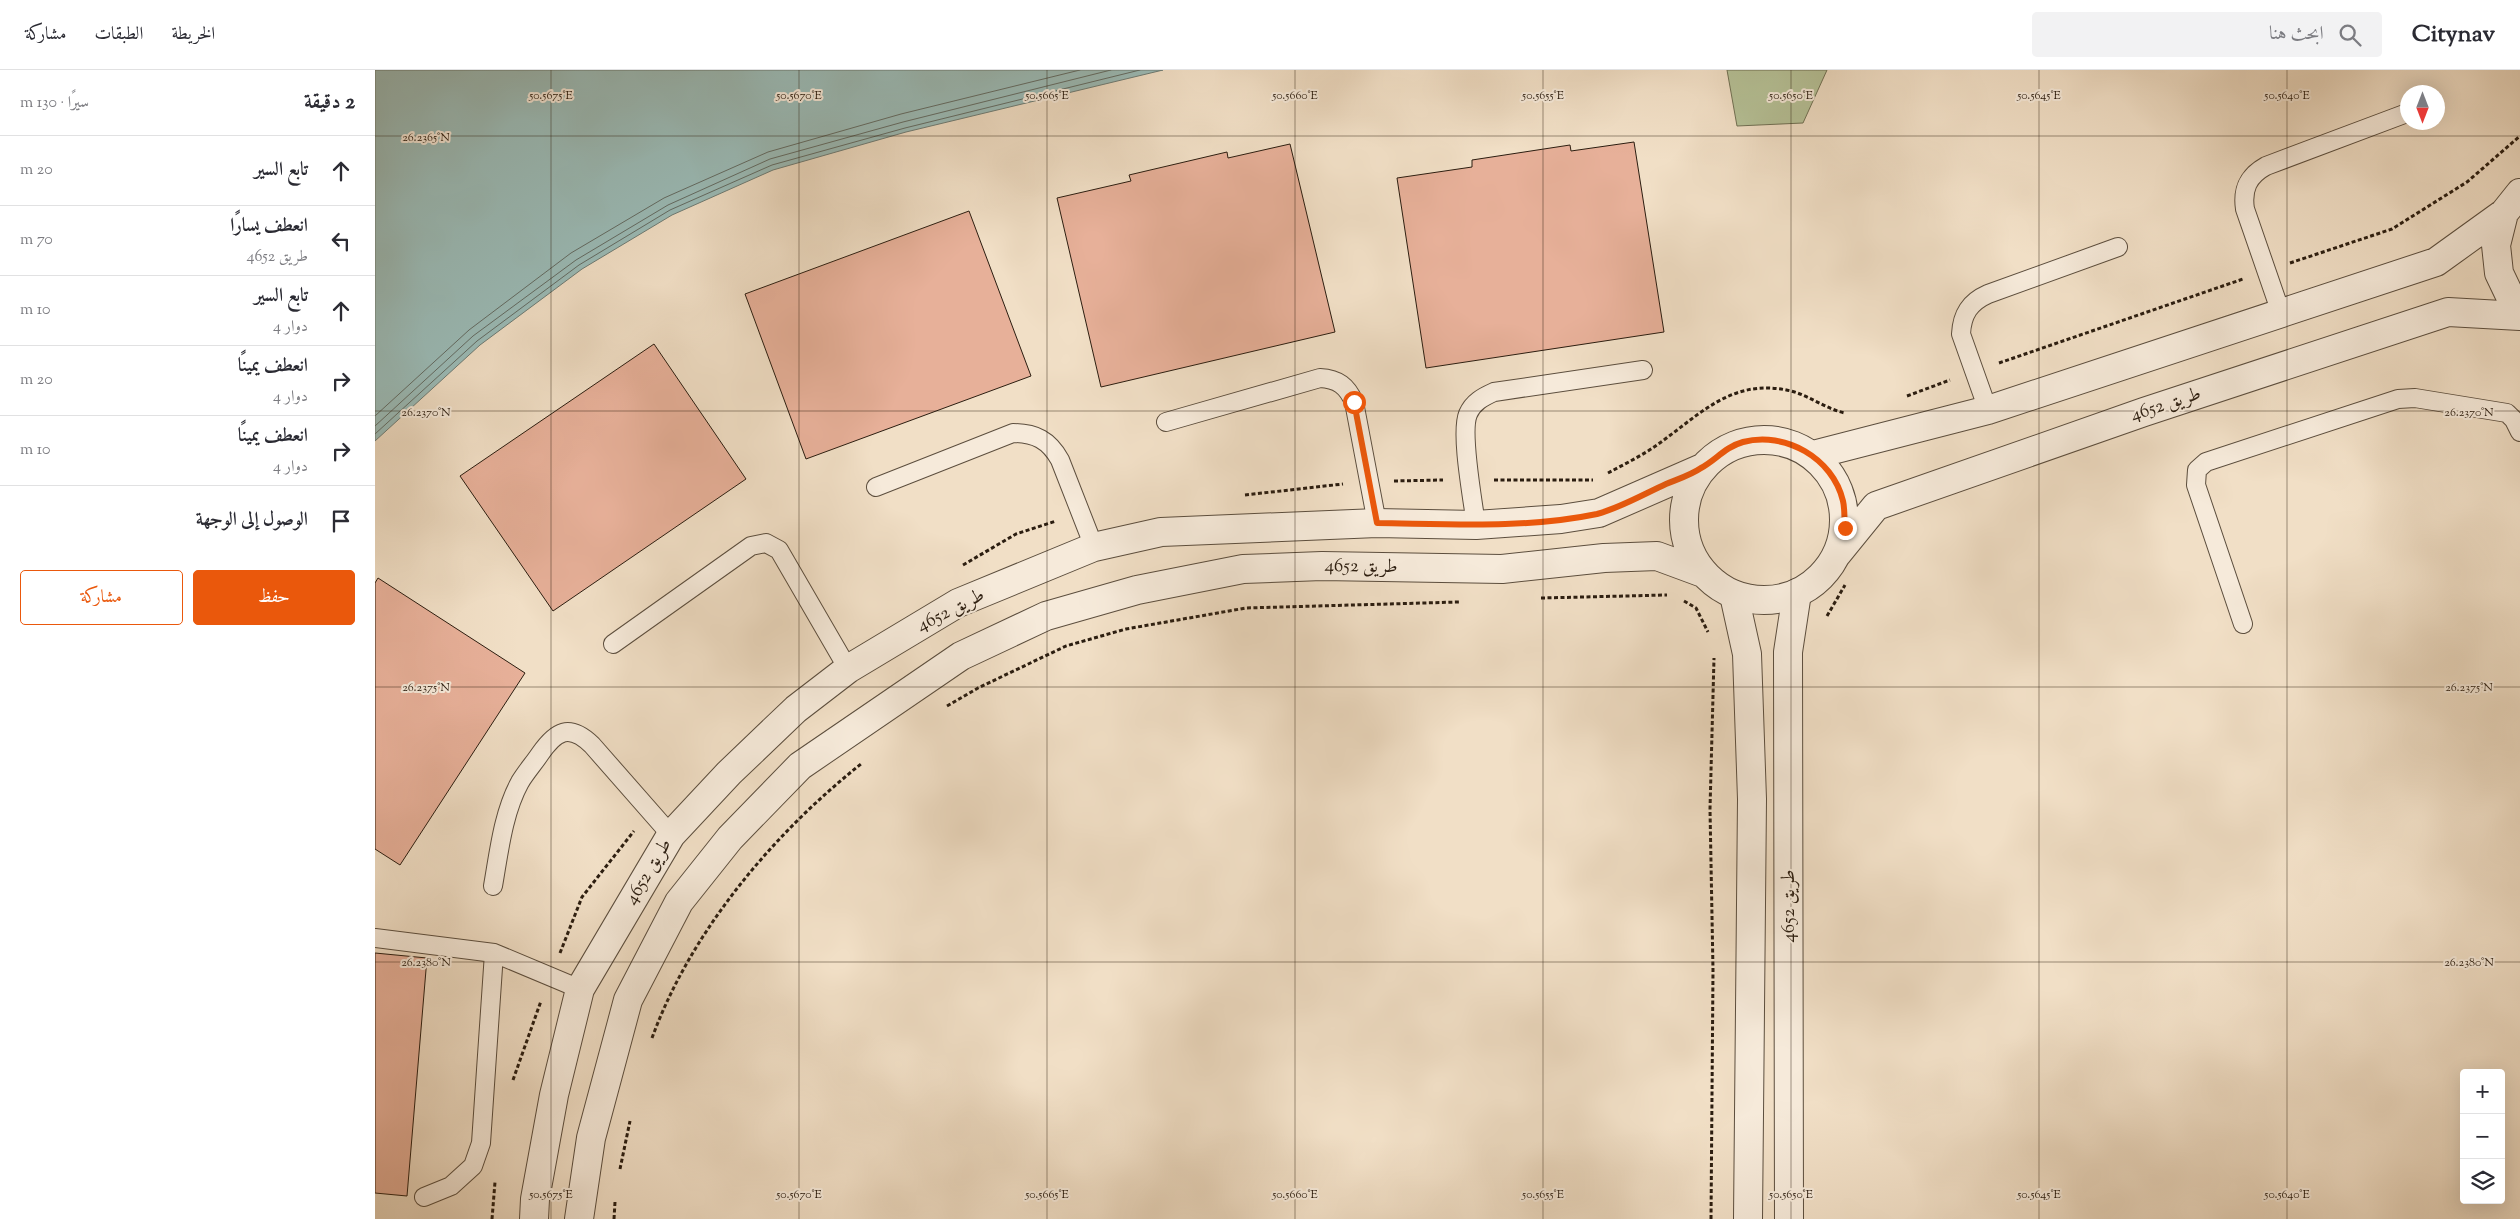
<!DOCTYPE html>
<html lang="ar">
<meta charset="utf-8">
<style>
body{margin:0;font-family:"Sorts Mill Goudy",Amiri,serif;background:#f2f2f3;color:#2b2b33;direction:rtl}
.controls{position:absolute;right:15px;bottom:15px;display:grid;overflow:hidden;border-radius:5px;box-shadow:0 5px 20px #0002}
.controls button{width:45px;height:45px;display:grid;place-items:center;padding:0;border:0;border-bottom:1px solid #e1e1e2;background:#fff;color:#2b2b33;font:25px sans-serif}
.compass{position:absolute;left:2025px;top:15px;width:45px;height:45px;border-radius:50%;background:#fff;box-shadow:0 5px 20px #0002;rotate:180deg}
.stop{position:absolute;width:15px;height:15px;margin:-11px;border:4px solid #ea580c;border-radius:50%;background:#fff}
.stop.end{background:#ea580c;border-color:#fff;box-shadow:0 1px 5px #0008}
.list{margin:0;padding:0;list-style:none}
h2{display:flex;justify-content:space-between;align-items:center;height:65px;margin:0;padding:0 20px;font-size:21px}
h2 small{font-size:16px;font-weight:400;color:#7c7c81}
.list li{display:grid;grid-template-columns:32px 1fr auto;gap:15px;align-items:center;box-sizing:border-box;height:70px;padding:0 20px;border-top:1px solid #e1e1e2}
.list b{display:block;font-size:19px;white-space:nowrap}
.list p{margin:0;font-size:16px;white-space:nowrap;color:#7c7c81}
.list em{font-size:16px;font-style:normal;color:#7c7c81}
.actions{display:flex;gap:10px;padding:15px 20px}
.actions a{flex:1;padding:11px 0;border:1px solid #ea580c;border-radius:5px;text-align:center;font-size:18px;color:#ea580c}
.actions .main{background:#ea580c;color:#fff}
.icon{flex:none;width:28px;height:28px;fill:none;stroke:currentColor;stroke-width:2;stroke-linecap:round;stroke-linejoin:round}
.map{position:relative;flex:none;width:2145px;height:1149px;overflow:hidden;direction:ltr}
header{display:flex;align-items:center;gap:30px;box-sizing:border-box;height:70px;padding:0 25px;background:#fff;border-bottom:1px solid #e1e1e2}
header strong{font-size:24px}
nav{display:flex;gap:28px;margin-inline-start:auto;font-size:18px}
.search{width:350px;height:45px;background:#f2f2f3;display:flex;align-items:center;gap:12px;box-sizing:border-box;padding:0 18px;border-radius:5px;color:#7c7c81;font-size:19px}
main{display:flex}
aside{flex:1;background:#fff}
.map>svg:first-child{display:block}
.green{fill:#b6c298;stroke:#707054}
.water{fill:#9bbcb8;stroke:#6e7c75}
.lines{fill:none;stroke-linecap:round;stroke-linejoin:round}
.shore{stroke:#636c64;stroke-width:1}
.building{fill:#e7b099;stroke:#2b1d10}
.service-casing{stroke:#5c4e3e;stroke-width:20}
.minor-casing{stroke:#5c4e3e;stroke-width:30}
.tertiary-casing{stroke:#5c4e3e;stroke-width:30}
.path{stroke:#2b1d10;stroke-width:3;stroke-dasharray:4 2.5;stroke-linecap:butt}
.service{stroke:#f6eada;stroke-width:18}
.minor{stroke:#f6eada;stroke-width:28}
.tertiary{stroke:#f6eada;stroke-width:28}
.route{stroke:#ea580c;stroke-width:6}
.ticks{fill:none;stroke:#2b1d10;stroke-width:1;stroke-opacity:0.45}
.labels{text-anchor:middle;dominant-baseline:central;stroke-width:4;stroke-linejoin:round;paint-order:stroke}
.street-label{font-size:19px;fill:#2b1d10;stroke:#f6eada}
.ticks-label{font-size:12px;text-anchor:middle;fill:#2b1d10;stroke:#f6eada;stroke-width:4;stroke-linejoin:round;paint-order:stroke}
</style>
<header>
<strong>Citynav</strong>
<div class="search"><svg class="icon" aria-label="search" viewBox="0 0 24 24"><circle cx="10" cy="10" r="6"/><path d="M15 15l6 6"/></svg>ابحث هنا</div>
<nav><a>الخريطة</a><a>الطبقات</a><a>مشاركة</a></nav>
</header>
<main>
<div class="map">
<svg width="2145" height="1149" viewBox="0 0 2145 1149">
<rect width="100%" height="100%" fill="#f1dfc6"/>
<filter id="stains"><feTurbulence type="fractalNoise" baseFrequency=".004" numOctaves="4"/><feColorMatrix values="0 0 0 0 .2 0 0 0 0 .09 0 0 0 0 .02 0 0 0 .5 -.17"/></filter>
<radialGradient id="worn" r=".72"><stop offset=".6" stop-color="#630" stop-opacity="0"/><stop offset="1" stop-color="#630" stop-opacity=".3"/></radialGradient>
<!-- green -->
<path class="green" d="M 1352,0 L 1452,0 L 1428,53 L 1362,56 Z"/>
<!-- water -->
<path class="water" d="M 0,0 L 788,0 L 531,62 L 398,100 L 297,145 L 207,199 L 105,275 L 0,371 Z"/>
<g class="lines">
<!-- shore -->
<path class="shore" d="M 0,346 L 94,260 L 196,183 L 289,128 L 393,82 L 526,44 L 705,0
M 0,356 L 98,266 L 201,190 L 293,135 L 395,89 L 528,52 L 736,0
M 0,364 L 102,271 L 204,195 L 295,140 L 397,95 L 530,58 L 765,0"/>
</g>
<!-- building -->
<path class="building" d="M 1259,72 L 1289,262 L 1051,298 L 1022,108 L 1097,97 L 1097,90 L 1195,75 L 1196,81 Z
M 915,74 L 960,262 L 726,317 L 682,128 L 756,111 L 754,105 L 852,82 L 853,88 Z
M 594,141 L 656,306 L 431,389 L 370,224 Z
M 279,274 L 371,409 L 178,541 L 85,406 Z
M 3,508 L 150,603 L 25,795 L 0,779 L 0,513 Z
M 0,883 L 52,888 L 32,1126 L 0,1123 Z"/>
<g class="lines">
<defs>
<path id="service" d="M 1906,243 L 1870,139 C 1867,119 1873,106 1891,96 L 2032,43
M 1613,340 L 1586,264 C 1587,244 1595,232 1613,224 L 1743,177
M 791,352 L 945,308 C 963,309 972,316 979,332 L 1002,453
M 501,417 L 638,363 C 660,363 674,370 685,390 L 719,477
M 1101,455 C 1098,431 1085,363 1093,344 C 1098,332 1108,327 1119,322 L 1268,300
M 1868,554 L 1821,415 L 1822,400 L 1831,392 L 2023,329 L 2040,328 L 2132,343 L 2139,350 L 2145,362
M 238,574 L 376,476 L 391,473 L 404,480 L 473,599
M 118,816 C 124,782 128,743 145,712 C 151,702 159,693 165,684 C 181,661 194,653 217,675 L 296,765
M 0,868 L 119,883 L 205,919
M 49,1127 L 76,1116 L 98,1096 L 106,1073 L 119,883"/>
<path id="minor" d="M 1359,525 L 1372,584 L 1377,729 L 1373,1149
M 1414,1149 L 1413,582 L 1422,523"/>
<path id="tertiary" d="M 2145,123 L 2129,143 L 2121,175 L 2124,203 L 2135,226 L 2145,237
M1309 450a80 80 0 1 1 160 0a80 80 0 1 1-160 0Z
M 1438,385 L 1613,340 L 2061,192 L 2129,143
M 1462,484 L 1501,436 L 1769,342 L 2073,242 L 2145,246
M 159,1149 L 160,1129 L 179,1025 L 205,919 L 296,765 L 354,703 L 421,639 L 473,599 L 583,533 L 719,477 L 786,462 L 1002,453 L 1101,455 L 1186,449 L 1224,443 L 1327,398
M 204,1149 L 216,1068 L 253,930 L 304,832 L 355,768 L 425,696 L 586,586 L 671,546 L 762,520 L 868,499 L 947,496 L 1127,499 L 1229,488 L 1282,486 L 1328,503"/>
</defs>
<!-- service casing -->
<use href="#service" class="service-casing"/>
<!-- minor casing -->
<use href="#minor" class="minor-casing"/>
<!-- tertiary casing -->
<use href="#tertiary" class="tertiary-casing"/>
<!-- path -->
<path class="path" d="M 1915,193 L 2017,159 L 2092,112 L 2145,66
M 1624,293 L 1868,209
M 1532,326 L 1575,310
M 1233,403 C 1246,396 1260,389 1273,381 C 1321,350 1353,306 1416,321 C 1435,326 1451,339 1470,343
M 1119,410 L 1218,410
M 1019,411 L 1068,410
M 870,425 L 968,414
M 588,495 L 641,464 L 681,451
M 1166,528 L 1292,525
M 1309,531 L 1321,538 L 1333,562
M 1452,546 L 1470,515
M 572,636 L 603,618 L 691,576 L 751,559 L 871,538 L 1084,532
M 185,883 L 207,827 L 259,761
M 277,968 C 316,861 398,764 486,694
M 138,1010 L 166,931
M 245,1099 L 255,1051
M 117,1149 L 120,1112
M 239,1149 L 240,1132
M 1336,1149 L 1338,900 L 1335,739 L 1339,588"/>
<!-- service -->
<use href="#service" class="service"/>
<!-- minor -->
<use href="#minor" class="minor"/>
<!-- tertiary -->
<use href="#tertiary" class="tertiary"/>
</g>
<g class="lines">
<!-- route -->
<path class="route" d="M 979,332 L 1002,453 C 1074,454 1150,459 1222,444 C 1245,438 1269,424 1291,414 C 1303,409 1316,405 1326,398 C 1341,390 1350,377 1368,372 C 1410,361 1458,388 1468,431 C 1470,439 1469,449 1470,458"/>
</g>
<!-- ticks -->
<path class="ticks" d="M 176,0 L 176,1149M 424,0 L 424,1149M 672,0 L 672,1149M 920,0 L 920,1149M 1168,0 L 1168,1149M 1416,0 L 1416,1149M 1664,0 L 1664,1149M 1912,0 L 1912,1149M 0,66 L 2145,66M 0,341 L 2145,341M 0,617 L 2145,617M 0,892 L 2145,892"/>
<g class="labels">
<!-- street labels -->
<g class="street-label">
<text transform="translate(1791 335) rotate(-18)">طريق 4652</text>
<text transform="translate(986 497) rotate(1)">طريق 4652</text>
<text transform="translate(576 541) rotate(-27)">طريق 4652</text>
<text transform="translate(274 802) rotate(-59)">طريق 4652</text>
<text transform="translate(1414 836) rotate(-90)">طريق 4652</text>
</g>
</g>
<g class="ticks-label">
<text x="176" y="29">50.5675°E</text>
<text x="424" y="29">50.5670°E</text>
<text x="672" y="29">50.5665°E</text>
<text x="920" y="29">50.5660°E</text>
<text x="1168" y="29">50.5655°E</text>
<text x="1416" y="29">50.5650°E</text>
<text x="1664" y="29">50.5645°E</text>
<text x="1912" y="29">50.5640°E</text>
<text x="51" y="71">26.2365°N</text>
<text x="2094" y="346">26.2370°N</text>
<text x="51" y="346">26.2370°N</text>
<text x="2094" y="621">26.2375°N</text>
<text x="51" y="621">26.2375°N</text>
<text x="2094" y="896">26.2380°N</text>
<text x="51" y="896">26.2380°N</text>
<text x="176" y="1128">50.5675°E</text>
<text x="424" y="1128">50.5670°E</text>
<text x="672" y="1128">50.5665°E</text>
<text x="920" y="1128">50.5660°E</text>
<text x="1168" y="1128">50.5655°E</text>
<text x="1416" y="1128">50.5650°E</text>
<text x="1664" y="1128">50.5645°E</text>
<text x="1912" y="1128">50.5640°E</text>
</g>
<rect width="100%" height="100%" filter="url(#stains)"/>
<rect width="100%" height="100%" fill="url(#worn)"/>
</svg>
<div class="controls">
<button>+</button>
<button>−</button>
<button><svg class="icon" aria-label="layers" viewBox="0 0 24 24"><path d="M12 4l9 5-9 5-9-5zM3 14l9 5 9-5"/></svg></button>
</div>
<svg class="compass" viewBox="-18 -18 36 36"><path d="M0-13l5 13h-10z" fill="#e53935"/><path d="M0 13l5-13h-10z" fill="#7c7c81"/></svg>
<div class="stop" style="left:979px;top:332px"></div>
<div class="stop end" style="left:1470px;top:458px"></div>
</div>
<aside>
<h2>2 دقيقة<small>سيرًا · 130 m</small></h2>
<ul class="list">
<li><svg class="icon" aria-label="ahead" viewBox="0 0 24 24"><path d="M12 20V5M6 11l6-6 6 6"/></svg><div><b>تابع السير</b></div><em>20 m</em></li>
<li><svg class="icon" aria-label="left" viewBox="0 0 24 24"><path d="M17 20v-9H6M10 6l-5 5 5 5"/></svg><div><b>انعطف يسارًا</b><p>طريق 4652</p></div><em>70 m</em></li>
<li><svg class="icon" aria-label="ahead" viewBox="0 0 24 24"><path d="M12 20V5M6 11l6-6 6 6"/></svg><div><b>تابع السير</b><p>دوار 4</p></div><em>10 m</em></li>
<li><svg class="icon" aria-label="right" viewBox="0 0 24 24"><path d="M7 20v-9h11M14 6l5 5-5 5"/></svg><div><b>انعطف يمينًا</b><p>دوار 4</p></div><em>20 m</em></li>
<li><svg class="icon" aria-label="right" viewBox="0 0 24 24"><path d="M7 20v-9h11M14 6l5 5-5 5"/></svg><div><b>انعطف يمينًا</b><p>دوار 4</p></div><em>10 m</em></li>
<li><svg class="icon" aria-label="arrive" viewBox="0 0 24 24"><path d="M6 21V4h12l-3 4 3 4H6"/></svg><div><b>الوصول إلى الوجهة</b></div></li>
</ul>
<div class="actions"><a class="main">حفظ</a><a>مشاركة</a></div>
</aside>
</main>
